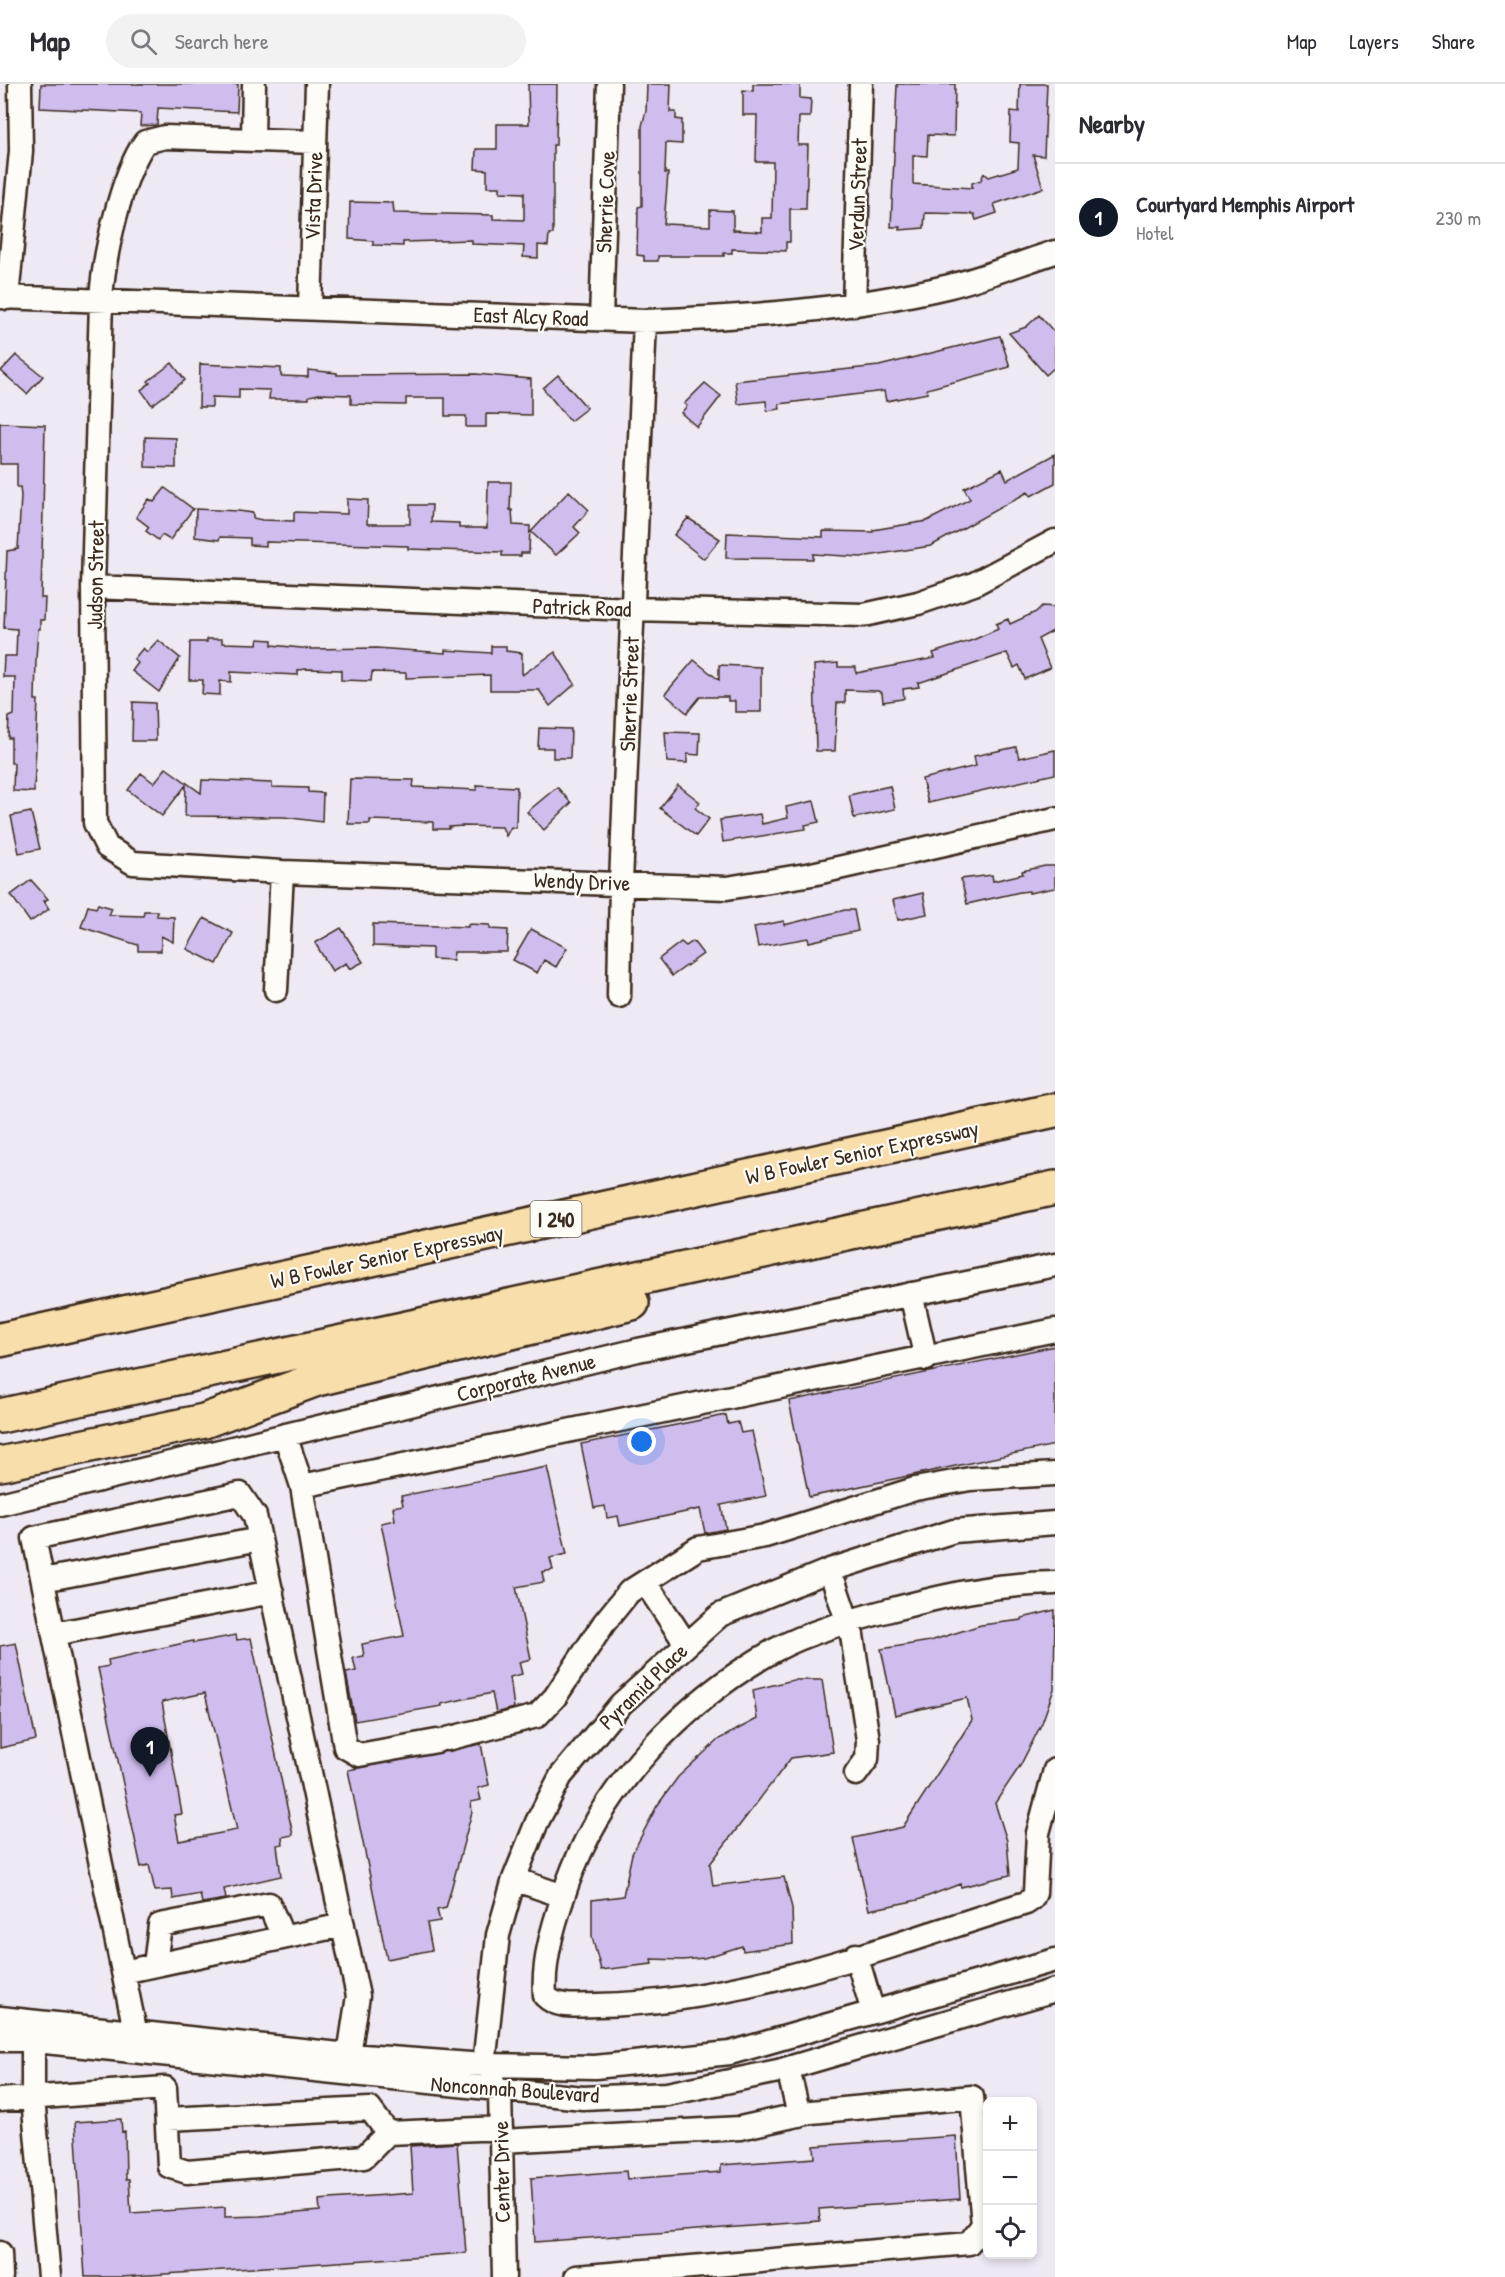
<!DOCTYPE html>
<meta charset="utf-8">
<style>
body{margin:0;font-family:"Patrick Hand",sans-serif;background:#f2f2f3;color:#2b2b33}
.controls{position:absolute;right:18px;bottom:18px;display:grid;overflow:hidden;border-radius:9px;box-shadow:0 3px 9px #0003}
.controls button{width:54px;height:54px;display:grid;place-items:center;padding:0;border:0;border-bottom:2px solid #e1e1e2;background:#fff;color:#2b2b33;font:30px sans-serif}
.you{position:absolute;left:642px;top:1358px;width:21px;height:21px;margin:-15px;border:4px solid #fff;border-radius:50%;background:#1a73e8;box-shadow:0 0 0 9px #1a73e833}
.badge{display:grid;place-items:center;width:39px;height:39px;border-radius:50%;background:#111827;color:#fff;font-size:20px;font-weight:700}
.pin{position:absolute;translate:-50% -50px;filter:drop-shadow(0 2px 3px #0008)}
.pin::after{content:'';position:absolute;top:32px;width:21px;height:18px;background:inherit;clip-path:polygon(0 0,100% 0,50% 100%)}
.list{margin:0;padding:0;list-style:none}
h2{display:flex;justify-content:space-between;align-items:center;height:78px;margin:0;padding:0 24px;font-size:26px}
h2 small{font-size:20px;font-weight:400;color:#7c7c81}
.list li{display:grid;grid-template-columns:39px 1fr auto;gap:18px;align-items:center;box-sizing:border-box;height:108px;padding:0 24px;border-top:2px solid #e1e1e2}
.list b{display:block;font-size:22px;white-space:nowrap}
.list p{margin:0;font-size:20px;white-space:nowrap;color:#7c7c81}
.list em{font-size:20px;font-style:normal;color:#7c7c81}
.icon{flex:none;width:33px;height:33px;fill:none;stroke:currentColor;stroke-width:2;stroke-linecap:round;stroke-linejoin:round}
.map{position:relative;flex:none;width:1055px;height:2193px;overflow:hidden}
header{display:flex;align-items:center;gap:36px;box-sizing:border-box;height:84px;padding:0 30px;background:#fff;border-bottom:2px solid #e1e1e2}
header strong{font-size:28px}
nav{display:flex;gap:33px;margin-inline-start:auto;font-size:21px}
.search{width:420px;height:54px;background:#f2f2f3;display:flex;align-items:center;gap:15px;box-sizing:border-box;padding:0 21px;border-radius:33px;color:#7c7c81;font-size:22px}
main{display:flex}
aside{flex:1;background:#fff}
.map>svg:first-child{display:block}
.building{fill:#cfbdee;stroke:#3b2a1e;stroke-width:1.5;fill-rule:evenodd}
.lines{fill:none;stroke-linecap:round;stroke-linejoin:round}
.minor-casing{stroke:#3b2a1e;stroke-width:27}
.highway-casing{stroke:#3b2a1e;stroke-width:38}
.minor{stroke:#fdfcf7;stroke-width:22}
.highway{stroke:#f8deab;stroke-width:33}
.labels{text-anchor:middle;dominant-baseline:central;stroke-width:4.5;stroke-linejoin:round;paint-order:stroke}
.shield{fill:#fdfcf7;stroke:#75695f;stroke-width:1.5}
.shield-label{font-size:21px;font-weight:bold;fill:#3b2a1e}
.street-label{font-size:22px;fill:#3b2a1e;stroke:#fdfcf7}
</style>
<header>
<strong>Map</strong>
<div class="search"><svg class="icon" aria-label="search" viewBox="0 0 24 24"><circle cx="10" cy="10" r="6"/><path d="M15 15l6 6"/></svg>Search here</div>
<nav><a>Map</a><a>Layers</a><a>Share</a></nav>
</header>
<main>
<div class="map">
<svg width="1055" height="2193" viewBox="0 0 1055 2193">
<rect width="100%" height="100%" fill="#efe9f4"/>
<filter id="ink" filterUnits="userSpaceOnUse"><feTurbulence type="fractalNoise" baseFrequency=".0167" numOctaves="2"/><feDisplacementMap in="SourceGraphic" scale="12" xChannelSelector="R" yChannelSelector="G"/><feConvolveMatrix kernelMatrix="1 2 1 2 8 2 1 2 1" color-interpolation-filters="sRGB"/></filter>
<g filter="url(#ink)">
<!-- building -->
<path class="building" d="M 41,0 L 238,0 L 237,28 L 158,24 L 157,41 L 140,42 L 141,29 L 40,24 Z
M 528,0 L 557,0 L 556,61 L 553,61 L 553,150 L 549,150 L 548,162 L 538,161 L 538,174 L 523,173 L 524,162 L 472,160 L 472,156 L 403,158 L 403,162 L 373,161 L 373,157 L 349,155 L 350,118 L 393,119 L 394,129 L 493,131 L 493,135 L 524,136 L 524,109 L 500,108 L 500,103 L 487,103 L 487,86 L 475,85 L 476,65 L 497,65 L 497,40 L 529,40 Z
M 647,0 L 671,0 L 670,28 L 676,28 L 676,35 L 682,36 L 682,60 L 666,59 L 665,89 L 668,89 L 664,140 L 710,142 L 710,126 L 733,127 L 733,146 L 762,148 L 762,134 L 772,134 L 773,78 L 756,78 L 757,31 L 743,31 L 743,6 L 753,7 L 753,0 L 800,0 L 800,14 L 811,15 L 810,33 L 799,33 L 798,61 L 808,61 L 806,125 L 790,125 L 790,158 L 786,158 L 786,167 L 732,165 L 732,169 L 724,169 L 724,172 L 658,172 L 658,177 L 644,177 L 644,172 L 637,171 L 638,123 L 642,122 L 642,42 L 646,27 Z
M 897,0 L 955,0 L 954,52 L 928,51 L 927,72 L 913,71 L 913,100 L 972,104 L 972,99 L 981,96 L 984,89 L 989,93 L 1018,84 L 1019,59 L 1010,58 L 1011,27 L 1019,28 L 1020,0 L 1047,0 L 1044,72 L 1033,71 L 1043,104 L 994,120 L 997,129 L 976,136 L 974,130 L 925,129 L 924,144 L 900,146 L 900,143 L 891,143 Z
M 1039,231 L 1055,249 L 1055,283 L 1046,291 L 1009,249 L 1026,243 Z
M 1000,252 L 1010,283 L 927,305 L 928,309 L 886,317 L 884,307 L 779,320 L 780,325 L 767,327 L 766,317 L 738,320 L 735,297 L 879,282 Z
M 16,271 L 43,292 L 27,310 L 1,287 Z
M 172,279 L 185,296 L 152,321 L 141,306 L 150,299 L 148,297 Z
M 200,280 L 281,284 L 281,292 L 308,293 L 308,286 L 337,289 L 337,291 L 476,290 L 531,295 L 531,331 L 486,330 L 486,343 L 466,343 L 466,332 L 445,332 L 445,314 L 406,314 L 406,321 L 351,320 L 351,311 L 319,310 L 309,312 L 309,315 L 269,315 L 270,306 L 239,305 L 239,314 L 212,313 L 212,323 L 199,323 Z
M 558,291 L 587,324 L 570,337 L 543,304 Z
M 705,299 L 721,312 L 697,343 L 681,329 L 687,322 L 684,320 Z
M 0,339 L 45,341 L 41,514 L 45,514 L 44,536 L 40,536 L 40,545 L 38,545 L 36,575 L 35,616 L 38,616 L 34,708 L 13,707 L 14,679 L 11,679 L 11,654 L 8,654 L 9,633 L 14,631 L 15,593 L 3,593 L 4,572 L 16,572 L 17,545 L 4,544 L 7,467 L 18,465 L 21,412 L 20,403 L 17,403 L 17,380 L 0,380 Z
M 145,353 L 176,354 L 176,384 L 145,383 Z
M 1055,370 L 1055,399 L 1031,412 L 1028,408 L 931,462 L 861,473 L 813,470 L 813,475 L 726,474 L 727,449 L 823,453 L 823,447 L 873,448 L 873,446 L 927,437 L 970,415 L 964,404 L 1002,385 L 1007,396 Z
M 488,398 L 511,398 L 510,426 L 512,426 L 513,441 L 530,442 L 529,469 L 521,469 L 521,472 L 502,472 L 502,468 L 408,465 L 408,462 L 266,458 L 266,462 L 250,461 L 250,454 L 220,453 L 219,456 L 195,453 L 196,425 L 238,427 L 253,429 L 253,434 L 262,436 L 294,437 L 294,428 L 347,430 L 347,415 L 368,416 L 367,440 L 410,440 L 410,421 L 432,421 L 431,438 L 459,439 L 459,444 L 487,444 Z
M 165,404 L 193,425 L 170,456 L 162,451 L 158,456 L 146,447 L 149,443 L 136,433 L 149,415 L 154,418 Z
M 569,407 L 589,426 L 574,443 L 580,449 L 556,471 L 531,448 Z
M 688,434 L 720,455 L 704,475 L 674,451 Z
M 1042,522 L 1055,523 L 1055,546 L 1038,555 L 1050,584 L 1025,595 L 1019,581 L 1014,584 L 1007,569 L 918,599 L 919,603 L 903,605 L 904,614 L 902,615 L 883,618 L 882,609 L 878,607 L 845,606 L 845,619 L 837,619 L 835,667 L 816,667 L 814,581 L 838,579 L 838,583 L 856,583 L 856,589 L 935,574 L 933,569 L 973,556 L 998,545 L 996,540 L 1008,535 L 1010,540 L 1036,528 Z
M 207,555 L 222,555 L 222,559 L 257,560 L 258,555 L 272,556 L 272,561 L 311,565 L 376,564 L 445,569 L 445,566 L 491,569 L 491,562 L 506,562 L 506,567 L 522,569 L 522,591 L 555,568 L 575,600 L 550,622 L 539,606 L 490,606 L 490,591 L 406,594 L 406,589 L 372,588 L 371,597 L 341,596 L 341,586 L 307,585 L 298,586 L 298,591 L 231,588 L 231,598 L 220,597 L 220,611 L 202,610 L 203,596 L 189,596 L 190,558 L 207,558 Z
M 158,556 L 180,574 L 159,608 L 132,587 L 138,579 L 134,575 L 143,564 L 147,568 Z
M 694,576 L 719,596 L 719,581 L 761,583 L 761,628 L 735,628 L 735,617 L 728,617 L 728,613 L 700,613 L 687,629 L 665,610 Z
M 133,618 L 155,619 L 156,657 L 132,657 Z
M 539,644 L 571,645 L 570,674 L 553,674 L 553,664 L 538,664 Z
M 665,648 L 700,649 L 699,671 L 687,670 L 687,679 L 667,678 Z
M 1016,663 L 1019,674 L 1055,666 L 1055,690 L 928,719 L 922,695 L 976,682 L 974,672 Z
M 166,684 L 201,709 L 202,696 L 272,699 L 272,703 L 308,704 L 308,708 L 323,709 L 322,738 L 284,733 L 185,732 L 186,701 L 162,732 L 128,706 L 141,689 L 154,699 Z
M 350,695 L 414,696 L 413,703 L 477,706 L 477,701 L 517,703 L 516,744 L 511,743 L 506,752 L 502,743 L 463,742 L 449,743 L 449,745 L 433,745 L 433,738 L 370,736 L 370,740 L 348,740 Z
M 678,701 L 700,718 L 695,724 L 709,735 L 696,752 L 660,724 Z
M 890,702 L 895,725 L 854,734 L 849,711 Z
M 557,703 L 571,719 L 544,746 L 527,728 Z
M 814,717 L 819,738 L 805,741 L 806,745 L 723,758 L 720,736 L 760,730 L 762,740 L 788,734 L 786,723 Z
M 31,728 L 40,765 L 19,769 L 11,732 Z
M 1045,782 L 1055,782 L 1055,804 L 1029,809 L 1029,807 L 1020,808 L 967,820 L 961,795 L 992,791 L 993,797 L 1023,790 L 1022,787 Z
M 31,796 L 48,815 L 44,817 L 49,825 L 30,838 L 11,811 Z
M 923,809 L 927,830 L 898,836 L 893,816 Z
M 98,820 L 112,824 L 109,831 L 143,832 L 144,827 L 157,827 L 157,832 L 174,833 L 173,858 L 161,852 L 161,867 L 138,867 L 138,861 L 81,843 L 88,822 L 96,824 Z
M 845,826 L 854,826 L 858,847 L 809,858 L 808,854 L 758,863 L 754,843 L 784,837 L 784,841 Z
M 204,834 L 233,849 L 217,880 L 187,865 Z
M 373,840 L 468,843 L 468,840 L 490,841 L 490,845 L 508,846 L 507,868 L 454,868 L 453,876 L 432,875 L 432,864 L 373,862 Z
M 341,844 L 363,878 L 350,885 L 346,879 L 332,887 L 315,859 Z
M 531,845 L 567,864 L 556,883 L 544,876 L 537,889 L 513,876 Z
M 693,857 L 703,870 L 672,892 L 659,875 L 681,858 L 686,862 Z
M 1055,1262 L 1055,1361 L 809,1413 L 789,1317 Z
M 726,1331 L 728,1340 L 738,1338 L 741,1349 L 752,1347 L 766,1412 L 721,1421 L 726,1445 L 705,1449 L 700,1425 L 620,1442 L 618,1432 L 607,1434 L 605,1422 L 594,1424 L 581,1360 Z
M 547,1383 L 567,1470 L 550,1474 L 553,1486 L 542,1488 L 544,1498 L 516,1503 L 531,1575 L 519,1578 L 522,1590 L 510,1593 L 514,1624 L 496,1629 L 492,1609 L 441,1620 L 442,1622 L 355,1637 L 346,1589 L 356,1587 L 353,1574 L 364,1572 L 362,1560 L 404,1552 L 381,1439 L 395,1436 L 393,1423 L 403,1421 L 401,1412 Z
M 1055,1526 L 1054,1605 L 1042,1639 L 1020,1682 L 995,1719 L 1007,1757 L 1010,1791 L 961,1803 L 960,1800 L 918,1816 L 869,1826 L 853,1754 L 903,1743 L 972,1636 L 967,1614 L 895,1631 L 881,1565 L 930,1557 L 981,1541 L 1022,1536 L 1022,1534 Z
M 236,1551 L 237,1556 L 251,1554 L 293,1751 L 282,1753 L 283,1760 L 277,1761 L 281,1792 L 224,1805 L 226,1815 L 202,1819 L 200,1810 L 173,1815 L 172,1806 L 155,1807 L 149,1781 L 141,1783 L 98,1584 L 109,1582 L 108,1576 L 193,1557 L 193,1559 ZM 205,1609 L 237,1746 L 179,1757 L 174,1731 L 182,1730 L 162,1618 Z
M 16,1559 L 36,1656 L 0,1664 L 0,1562 Z
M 793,1596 L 822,1596 L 833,1668 L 791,1674 L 710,1780 L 713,1802 L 784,1793 L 792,1824 L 793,1860 L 743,1867 L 742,1862 L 704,1874 L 683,1876 L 651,1875 L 652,1880 L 601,1886 L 592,1853 L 592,1816 L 623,1812 L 632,1770 L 657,1722 L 678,1693 L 719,1655 L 757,1635 L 753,1606 Z
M 481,1660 L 489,1701 L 478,1704 L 481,1716 L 471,1718 L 472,1728 L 446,1824 L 437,1826 L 440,1837 L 427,1839 L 432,1866 L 387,1875 L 348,1686 Z
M 121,2035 L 122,2048 L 125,2047 L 126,2095 L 129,2095 L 131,2129 L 225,2123 L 225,2133 L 260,2132 L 320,2127 L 319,2116 L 330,2115 L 413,2109 L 410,2062 L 457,2059 L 466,2169 L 122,2193 L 85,2193 L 75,2038 Z
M 956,2052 L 960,2115 L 819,2125 L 820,2137 L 535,2158 L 531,2094 L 626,2087 L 627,2095 L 721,2088 L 721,2081 L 815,2074 L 814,2062 Z"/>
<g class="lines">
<defs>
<path id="minor" d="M 253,56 L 254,0
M 315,58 L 165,53 L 145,58 C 121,92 103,175 101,217 L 93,503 L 95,739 L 107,763 L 133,779 L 282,788 L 727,804 L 812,790 L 1055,735
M 0,213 L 645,237 C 748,233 850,226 950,202 C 986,193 1020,179 1055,168
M 7,214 L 21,67 L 20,0
M 854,221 L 861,0
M 310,223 L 317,0
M 601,235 L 609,0
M 93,503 L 633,525 L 864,531 L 918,519 L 974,500 L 1055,457
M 276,906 L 282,788
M 619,912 L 621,798 L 645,237
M 911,1210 L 926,1275
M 285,1351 L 302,1402 L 1055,1246
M 302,1402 L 345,1663 L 359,1671 L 437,1657
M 0,1420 L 638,1266 L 1055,1181
M 830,1486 L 852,1551 L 868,1656 L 867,1675 L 856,1690
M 43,1496 L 260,1455
M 645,1498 L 686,1560
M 1055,1499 C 993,1500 946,1511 886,1527 C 849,1537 809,1548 775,1566 C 684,1617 604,1699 568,1798 C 556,1833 542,1874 545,1912 C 558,1925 579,1921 597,1921 C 743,1919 887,1862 1026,1819 L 1032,1815 L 1035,1809 L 1038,1749 L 1055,1686
M 54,1550 L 272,1508
M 447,1655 L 537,1632 L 555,1613 L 604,1539 L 629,1508 L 698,1464 L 765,1452 L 915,1405 L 970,1395 L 1055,1390
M 514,1795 L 563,1812
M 856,1871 L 873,1928
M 155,1881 L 160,1841 L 269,1820 L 283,1853
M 123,1888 L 343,1841
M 0,1934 L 349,1971 L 484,1981 L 595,1983 L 730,1969 L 1055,1876
M 135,1946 L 34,1454 L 240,1410 L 255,1432 L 358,1912 L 349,1971
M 0,1956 L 26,1956 L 583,2014 L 667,2010 L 778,1987 L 1055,1906
M 33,1957 L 33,2014 L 49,2193
M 788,1985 L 799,2031
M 492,1993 L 484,1981 L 498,1851 L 514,1795 L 537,1738 L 561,1692 L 621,1620 L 720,1531 L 830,1486 L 954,1447 L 1055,1439
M 500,2007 L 504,2193
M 0,2016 L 165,2004 L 169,2082 L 187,2088 L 364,2073 L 388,2049 L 501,2044
M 167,2035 L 370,2025 L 388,2049
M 501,2057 L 740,2044 L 811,2028 L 972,2013 L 983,2141 L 969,2159 L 576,2193
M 0,2169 L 1,2193"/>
<path id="highway" d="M 0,1256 L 1055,1026
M 0,1332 L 1055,1104
M 0,1380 L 204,1337 L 317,1295 L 632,1219"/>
</defs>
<!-- minor casing -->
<use href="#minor" class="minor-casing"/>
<!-- highway casing -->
<use href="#highway" class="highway-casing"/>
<!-- minor -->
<use href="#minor" class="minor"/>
<!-- highway -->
<use href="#highway" class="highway"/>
</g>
</g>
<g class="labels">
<!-- shield labels -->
<rect class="shield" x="530.5" y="1117" width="51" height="36" rx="4.5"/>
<g class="shield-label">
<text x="556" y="1135">I 240</text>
</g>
<!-- street labels -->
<g class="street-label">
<text transform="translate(857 111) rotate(-88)">Verdun Street</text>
<text transform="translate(313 112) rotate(-88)">Vista Drive</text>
<text transform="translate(605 118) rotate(-88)">Sherrie Cove</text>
<text transform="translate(531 232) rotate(2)">East Alcy Road</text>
<text transform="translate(95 491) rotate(-89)">Judson Street</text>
<text transform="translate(582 523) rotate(2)">Patrick Road</text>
<text transform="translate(629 610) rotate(-88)">Sherrie Street</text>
<text transform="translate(582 797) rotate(2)">Wendy Drive</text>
<text transform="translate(862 1068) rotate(-12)">W B Fowler Senior Expressway</text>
<text transform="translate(387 1172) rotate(-12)">W B Fowler Senior Expressway</text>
<text transform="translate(526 1293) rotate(-14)">Corporate Avenue</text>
<text transform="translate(643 1602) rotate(-44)">Pyramid Place</text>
<text transform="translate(515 2005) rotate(4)">Nonconnah Boulevard</text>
<text transform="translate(501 2088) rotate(-91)">Center Drive</text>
</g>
</g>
</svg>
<div class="controls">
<button>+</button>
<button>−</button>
<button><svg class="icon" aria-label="locate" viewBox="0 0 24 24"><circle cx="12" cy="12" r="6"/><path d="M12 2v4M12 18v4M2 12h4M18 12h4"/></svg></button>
</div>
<div class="you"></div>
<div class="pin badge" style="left:150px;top:1693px">1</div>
</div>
<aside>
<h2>Nearby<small></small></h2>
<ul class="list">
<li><span class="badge">1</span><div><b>Courtyard Memphis Airport</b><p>Hotel</p></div><em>230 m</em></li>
</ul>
</aside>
</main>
